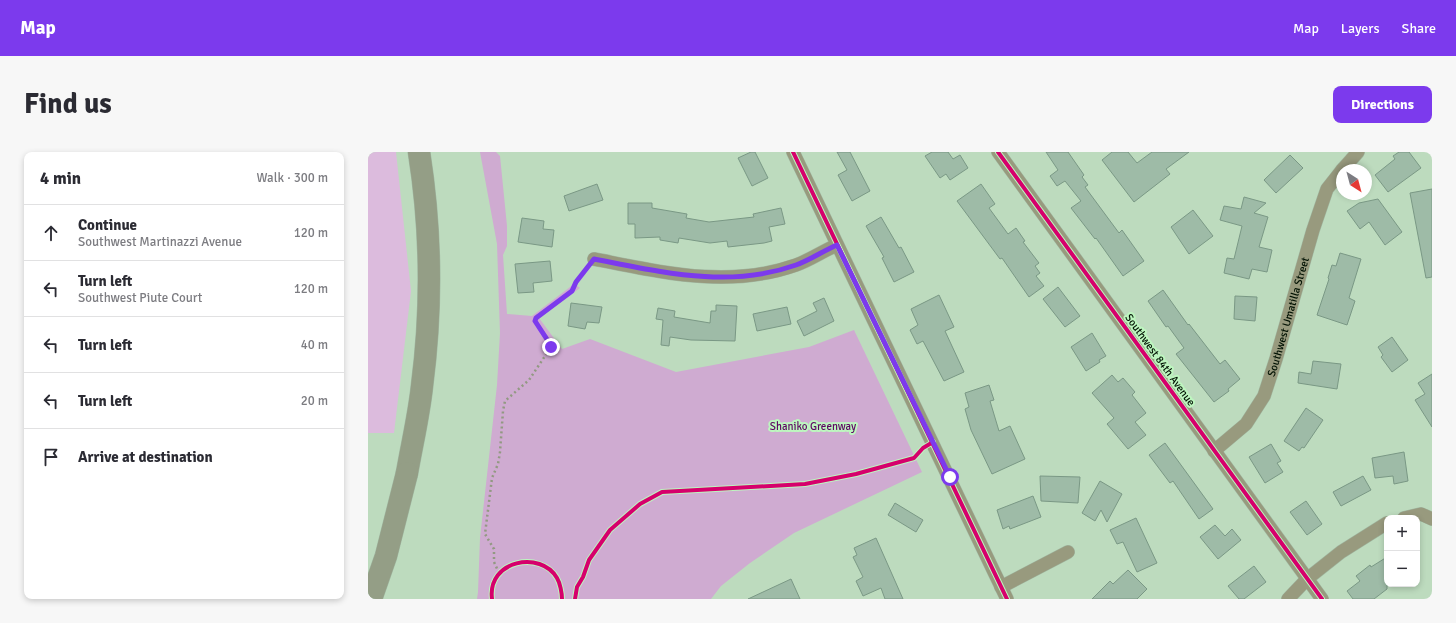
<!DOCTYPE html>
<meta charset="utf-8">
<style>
body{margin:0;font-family:Signika,sans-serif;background:#f7f7f7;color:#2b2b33}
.controls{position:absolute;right:12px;bottom:12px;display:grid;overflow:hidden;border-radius:8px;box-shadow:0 2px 6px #0003}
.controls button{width:36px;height:36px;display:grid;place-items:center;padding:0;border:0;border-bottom:1px solid #e1e1e2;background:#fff;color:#2b2b33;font:20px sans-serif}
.compass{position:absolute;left:968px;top:12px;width:36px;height:36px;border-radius:50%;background:#fff;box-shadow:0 2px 6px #0003;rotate:144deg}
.stop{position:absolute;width:12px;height:12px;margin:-9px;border:3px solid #7c3aed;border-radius:50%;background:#fff}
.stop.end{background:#7c3aed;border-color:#fff;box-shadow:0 1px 4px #0008}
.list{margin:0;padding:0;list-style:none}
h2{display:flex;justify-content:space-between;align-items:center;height:52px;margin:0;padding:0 16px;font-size:17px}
h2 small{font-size:13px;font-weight:400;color:#7c7c81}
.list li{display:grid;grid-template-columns:26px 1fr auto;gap:12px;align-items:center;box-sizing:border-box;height:56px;padding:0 16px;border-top:1px solid #e1e1e2}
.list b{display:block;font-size:15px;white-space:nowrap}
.list p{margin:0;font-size:13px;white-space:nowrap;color:#7c7c81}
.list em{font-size:13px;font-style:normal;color:#7c7c81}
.icon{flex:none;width:22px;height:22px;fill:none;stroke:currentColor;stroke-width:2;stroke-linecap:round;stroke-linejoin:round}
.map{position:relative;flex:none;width:1064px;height:447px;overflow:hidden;border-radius:8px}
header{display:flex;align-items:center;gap:24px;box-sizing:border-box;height:56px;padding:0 20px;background:#7c3aed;color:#fff}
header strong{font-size:19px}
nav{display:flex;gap:22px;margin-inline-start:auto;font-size:14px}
.intro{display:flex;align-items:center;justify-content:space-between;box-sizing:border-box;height:96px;padding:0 24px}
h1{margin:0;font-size:28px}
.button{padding:10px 18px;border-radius:8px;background:#7c3aed;color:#fff;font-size:14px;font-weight:700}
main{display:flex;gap:24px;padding:0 24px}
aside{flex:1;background:#fff;border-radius:8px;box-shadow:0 2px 6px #0003}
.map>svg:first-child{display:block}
.green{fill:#dcbbdd}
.forest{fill:#cfabd1}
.building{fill:#9ebba7;stroke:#7a9885}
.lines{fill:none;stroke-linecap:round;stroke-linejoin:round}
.street-casing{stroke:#a1b8a2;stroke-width:14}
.highway-casing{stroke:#a1b8a2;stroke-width:23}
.path{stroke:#929982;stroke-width:2.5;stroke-dasharray:2 3;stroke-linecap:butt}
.street{stroke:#989a7e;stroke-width:13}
.highway{stroke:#949e86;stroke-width:22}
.highway-bridge-casing{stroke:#a1b8a2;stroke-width:23;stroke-linecap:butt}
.highway-bridge{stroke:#949e86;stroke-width:22}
.cycleway-casing{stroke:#bdf6bf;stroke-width:6}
.cycleway{stroke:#d6006c;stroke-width:4}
.route{stroke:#7c3aed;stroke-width:5}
.labels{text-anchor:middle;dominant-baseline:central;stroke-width:4;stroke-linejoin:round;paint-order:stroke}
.street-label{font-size:11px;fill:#001102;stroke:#bdf6bf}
.park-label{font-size:11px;fill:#5d0562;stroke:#bdf6bf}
</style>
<header>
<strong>Map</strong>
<nav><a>Map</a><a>Layers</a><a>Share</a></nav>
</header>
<div class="intro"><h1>Find us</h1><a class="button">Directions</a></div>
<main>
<aside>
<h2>4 min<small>Walk · 300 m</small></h2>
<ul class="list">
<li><svg class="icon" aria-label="ahead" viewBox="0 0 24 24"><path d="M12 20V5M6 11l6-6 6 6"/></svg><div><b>Continue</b><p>Southwest Martinazzi Avenue</p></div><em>120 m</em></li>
<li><svg class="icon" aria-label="left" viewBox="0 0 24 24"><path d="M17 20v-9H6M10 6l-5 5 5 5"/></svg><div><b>Turn left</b><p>Southwest Piute Court</p></div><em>120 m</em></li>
<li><svg class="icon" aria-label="left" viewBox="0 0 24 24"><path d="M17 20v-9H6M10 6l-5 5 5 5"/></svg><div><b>Turn left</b></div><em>40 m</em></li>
<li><svg class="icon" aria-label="left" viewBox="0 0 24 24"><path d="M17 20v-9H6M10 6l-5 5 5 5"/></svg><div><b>Turn left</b></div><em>20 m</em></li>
<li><svg class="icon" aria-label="arrive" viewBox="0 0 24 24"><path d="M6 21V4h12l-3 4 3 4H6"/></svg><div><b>Arrive at destination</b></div></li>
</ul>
</aside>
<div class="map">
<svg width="1064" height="447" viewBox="0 0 1064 447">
<rect width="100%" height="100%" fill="#bddbbe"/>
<!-- green -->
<path class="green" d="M 0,0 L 28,0 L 43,139 L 26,281 L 0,281 Z"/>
<!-- forest -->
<path class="forest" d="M 112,0 L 128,0 L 132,4 L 139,74 L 139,94 L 135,103 L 139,162 L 164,164 L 206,132 L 212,136 L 171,166 L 194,197 L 222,187 L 308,220 L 441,195 L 486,178 L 554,320 L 426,381 L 382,411 L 353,434 L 343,447 L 109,447 L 110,440 L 112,386 L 129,233 L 132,181 L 129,92 Z"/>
<!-- building -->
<path class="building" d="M 383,0 L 387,0 L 400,26 L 384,34 L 370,6 Z
M 469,0 L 482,0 L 502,39 L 484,49 L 470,23 L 479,18 Z
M 564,0 L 580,0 L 585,7 L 592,3 L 600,16 L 582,28 L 578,22 L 572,26 L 557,4 Z
M 678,0 L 700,0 L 716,23 L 714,25 L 720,33 L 717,35 L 751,81 L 754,78 L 776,109 L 755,124 L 728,86 L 727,87 L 703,56 L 713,49 L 697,29 L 689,34 L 682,24 L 690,18 Z
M 744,0 L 760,0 L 769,11 L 784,0 L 821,0 L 798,17 L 802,22 L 766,50 L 734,8 Z
M 1031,0 L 1041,0 L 1053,16 L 1020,40 L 1007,23 L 1027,7 L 1025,4 Z
M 922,3 L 935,16 L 908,41 L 896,28 Z
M 229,32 L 235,48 L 201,59 L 196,44 Z
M 613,32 L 627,52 L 621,56 L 640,82 L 648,76 L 657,89 L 655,90 L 671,111 L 667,114 L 672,121 L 668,124 L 676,134 L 661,145 L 634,106 L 632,107 L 589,49 Z
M 1064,37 L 1064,125 L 1058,126 L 1042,41 Z
M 876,45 L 898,51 L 886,61 L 900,65 L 891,95 L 904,98 L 899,120 L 884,117 L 881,127 L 856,121 L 859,106 L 866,107 L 874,74 L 852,68 L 856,54 L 873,57 Z
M 1010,47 L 1034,80 L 1017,93 L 1001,70 L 992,77 L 979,59 L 991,51 Z
M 260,51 L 284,51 L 284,56 L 319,62 L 318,66 L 341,70 L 386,65 L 385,62 L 413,56 L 417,72 L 401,75 L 404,89 L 396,91 L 360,95 L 359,89 L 342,91 L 311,86 L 310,91 L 292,88 L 292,85 L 267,86 L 267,72 L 260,72 Z
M 825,58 L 845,84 L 821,102 L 803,75 Z
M 513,65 L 531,96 L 533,95 L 546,120 L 526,130 L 514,106 L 516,105 L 498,74 Z
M 154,66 L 176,69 L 175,77 L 186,78 L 184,95 L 150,90 Z
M 972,101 L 993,107 L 981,146 L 987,149 L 979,173 L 949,163 L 961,127 L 960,126 L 964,113 L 968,114 Z
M 182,109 L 184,129 L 165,131 L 166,140 L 150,141 L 147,112 Z
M 690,135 L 712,164 L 697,175 L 675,147 Z
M 795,138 L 820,173 L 821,172 L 852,212 L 857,208 L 872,227 L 860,237 L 861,239 L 846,250 L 808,202 L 816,196 L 800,174 L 798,175 L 780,149 Z
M 571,143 L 586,175 L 577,179 L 596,220 L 576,229 L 555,189 L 549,192 L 542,178 L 550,173 L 543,157 Z
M 867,144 L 889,145 L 887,169 L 866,167 Z
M 456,146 L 466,169 L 436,184 L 429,169 L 449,159 L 445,151 Z
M 203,151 L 234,155 L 231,171 L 219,170 L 217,177 L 200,174 Z
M 348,153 L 369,154 L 367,189 L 323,188 L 302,185 L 301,194 L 293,193 L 295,168 L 288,167 L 290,156 L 307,159 L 306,165 L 342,171 L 343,159 L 348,159 Z
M 419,155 L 423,172 L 389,179 L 385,162 Z
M 724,181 L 738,204 L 731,208 L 732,210 L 718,219 L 703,195 Z
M 1024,185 L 1040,208 L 1024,220 L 1013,205 L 1015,203 L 1010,195 Z
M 945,209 L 973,212 L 969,237 L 930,231 L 931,220 L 943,222 Z
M 1064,222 L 1064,275 L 1047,248 L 1057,242 L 1050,231 Z
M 744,223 L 750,230 L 755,226 L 767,240 L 764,243 L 778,261 L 767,270 L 778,283 L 760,297 L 739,272 L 746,266 L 724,241 Z
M 621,233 L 626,248 L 622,249 L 631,279 L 642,274 L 657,307 L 624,322 L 603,278 L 597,257 L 601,255 L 597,241 Z
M 938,256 L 955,268 L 936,296 L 934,295 L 931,299 L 916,289 Z
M 797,291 L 845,357 L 831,367 L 805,329 L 802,331 L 781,303 Z
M 903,292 L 913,309 L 909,311 L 915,320 L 897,331 L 881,305 Z
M 1036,300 L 1040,329 L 1026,332 L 1025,324 L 1007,326 L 1004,306 Z
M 672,324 L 712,325 L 710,351 L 673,349 Z
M 995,324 L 1003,338 L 973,354 L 965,340 Z
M 732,329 L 754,342 L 739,370 L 733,358 L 727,369 L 714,361 Z
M 665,344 L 673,365 L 642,377 L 641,374 L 635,377 L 629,358 Z
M 938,349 L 954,372 L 939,383 L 922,360 Z
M 527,351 L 555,368 L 548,380 L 520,363 Z
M 768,366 L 789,411 L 769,420 L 755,390 L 749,392 L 742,378 Z
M 847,373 L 857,384 L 864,377 L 873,388 L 850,407 L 832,385 Z
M 508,386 L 535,447 L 517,447 L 513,436 L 495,444 L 488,429 L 495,425 L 485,405 L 489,403 L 486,396 Z
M 1019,405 L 1019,437 L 1006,447 L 985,447 L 979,439 L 992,429 L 988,424 L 1002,413 L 1003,415 Z
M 886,414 L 898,430 L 876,447 L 871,447 L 860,434 Z
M 760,418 L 779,437 L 769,447 L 724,447 L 742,429 L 745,432 Z
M 423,427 L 432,447 L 380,447 Z"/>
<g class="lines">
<defs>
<g id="street">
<path d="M 425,0 L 639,447"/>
<path d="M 630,0 L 954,447"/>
<path d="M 974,18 L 990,0"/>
<path d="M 226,107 C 294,120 360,137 428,113 C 442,108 455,99 469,93"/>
<path id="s1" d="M 846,299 L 878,272 L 896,244 L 908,207 L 945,78 L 959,37 L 974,18"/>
<path d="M 1036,366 L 1053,362 L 1064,367"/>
<path d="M 633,435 L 700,400"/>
<path d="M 920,447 L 939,427 L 973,400 L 1019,371"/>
</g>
<path id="highway" d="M 39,321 C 44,292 51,263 54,234 C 64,157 63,76 51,0"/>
</defs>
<!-- street casing -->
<use href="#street" class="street-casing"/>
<!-- highway casing -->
<use href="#highway" class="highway-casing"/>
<!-- path -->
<path class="path" d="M 131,421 L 126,410 L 126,397 L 117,382 L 124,326 L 130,312 L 132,300 L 135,259 L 137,249 L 161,228 L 183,195 L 183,191 L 167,169 L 169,164 L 204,139 L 208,130 L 219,117"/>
<!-- street -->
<use href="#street" class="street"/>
<!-- highway -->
<use href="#highway" class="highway"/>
<defs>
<path id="highway-bridge" d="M 3,447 L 18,404 L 39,321"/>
</defs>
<!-- highway-bridge casing -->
<use href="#highway-bridge" class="highway-bridge-casing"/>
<!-- highway-bridge -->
<use href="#highway-bridge" class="highway-bridge"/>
<defs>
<path id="cycleway" d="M 425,0 L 639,447
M 630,0 L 954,447
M 124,447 C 119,408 173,398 189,426 C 192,431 194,441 194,447
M 207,447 L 209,435 L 215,425 L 221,408 L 242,378 L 272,352 L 294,340 L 437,332 L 488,322 L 546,306 L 555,296 L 565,290"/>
</defs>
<!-- cycleway casing -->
<use href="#cycleway" class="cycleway-casing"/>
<!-- cycleway -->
<use href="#cycleway" class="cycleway"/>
</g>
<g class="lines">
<!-- route -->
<path class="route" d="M 183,195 L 182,192 L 167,169 L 168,166 L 204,139 L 208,130 L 226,107 C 294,120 361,137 428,113 C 442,108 455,99 469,93 L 582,325"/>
</g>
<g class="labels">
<!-- street labels -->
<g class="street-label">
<text stroke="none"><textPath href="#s1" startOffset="158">Southwest Umatilla Street</textPath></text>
<text transform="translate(792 208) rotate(54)">Southwest 84th Avenue</text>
</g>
<!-- park labels -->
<g class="park-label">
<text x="445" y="274">Shaniko Greenway</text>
</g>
</g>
</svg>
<div class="controls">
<button>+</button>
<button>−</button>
</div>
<svg class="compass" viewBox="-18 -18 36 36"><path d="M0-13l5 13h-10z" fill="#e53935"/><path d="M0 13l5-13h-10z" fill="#7c7c81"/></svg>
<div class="stop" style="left:582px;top:325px"></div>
<div class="stop end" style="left:183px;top:195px"></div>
</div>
</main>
